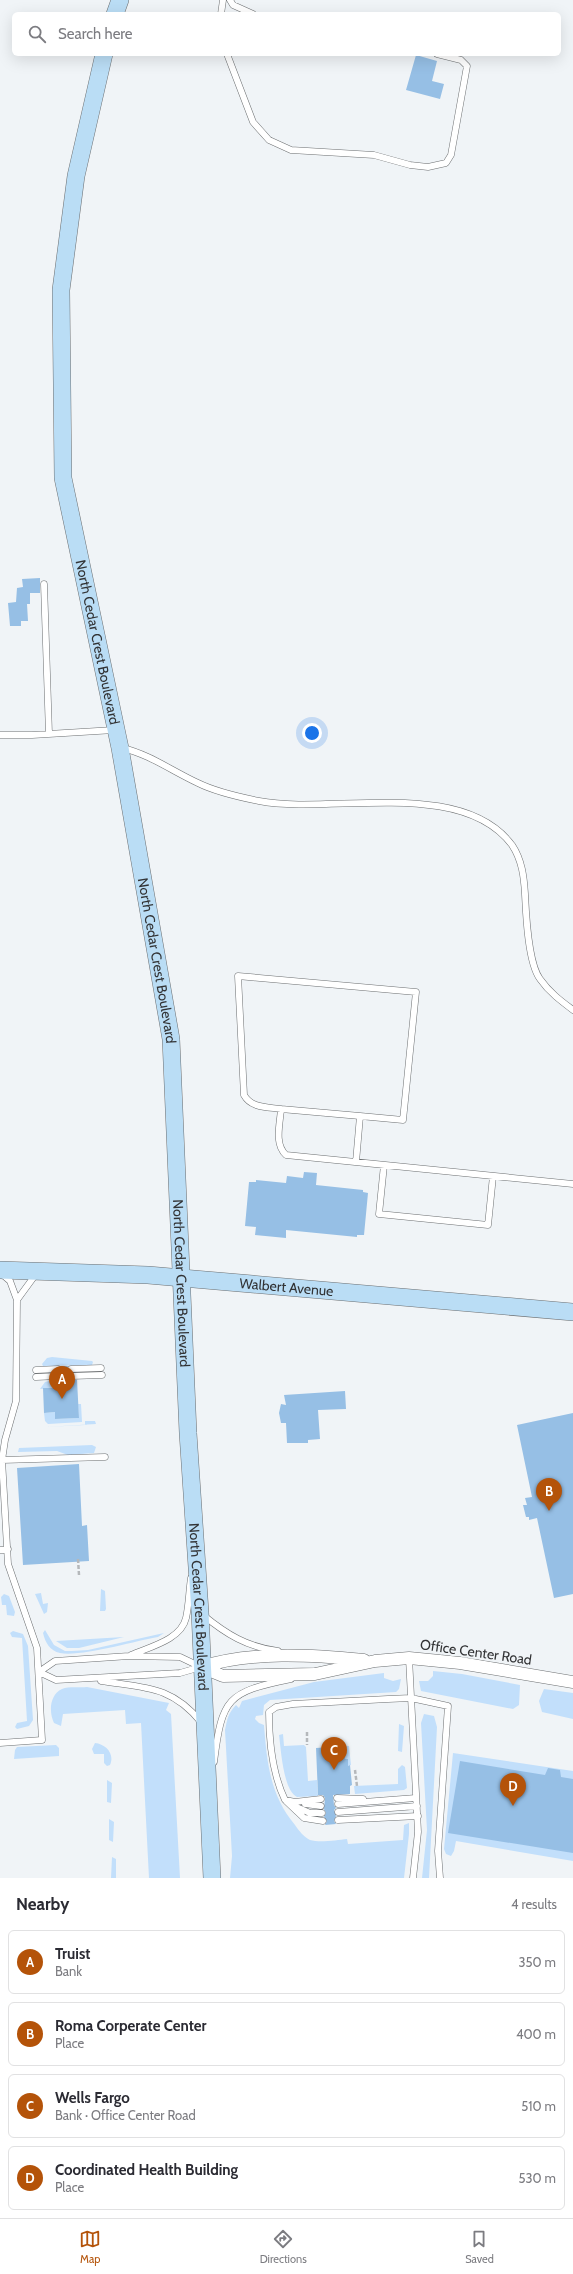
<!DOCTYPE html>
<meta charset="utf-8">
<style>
body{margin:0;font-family:Cabin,sans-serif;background:#f2f2f3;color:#2b2b33}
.you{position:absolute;left:312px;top:733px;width:14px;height:14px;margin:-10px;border:3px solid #fff;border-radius:50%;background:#1a73e8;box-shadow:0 0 0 6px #1a73e833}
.badge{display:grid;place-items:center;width:26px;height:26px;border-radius:50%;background:#b45309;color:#fff;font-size:13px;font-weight:700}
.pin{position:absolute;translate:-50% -33px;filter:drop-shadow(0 1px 2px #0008)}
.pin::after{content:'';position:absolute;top:21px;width:14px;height:12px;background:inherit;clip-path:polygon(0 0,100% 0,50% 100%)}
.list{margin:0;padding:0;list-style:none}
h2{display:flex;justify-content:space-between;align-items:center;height:52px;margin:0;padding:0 16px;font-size:17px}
h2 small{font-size:13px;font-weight:400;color:#7c7c81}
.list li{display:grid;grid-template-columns:26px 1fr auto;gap:12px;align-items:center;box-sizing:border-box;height:64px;margin:0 8px 8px;padding:0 8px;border:1px solid #e1e1e2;border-radius:6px}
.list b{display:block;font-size:15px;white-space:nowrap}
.list p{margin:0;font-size:13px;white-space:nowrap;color:#7c7c81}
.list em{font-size:13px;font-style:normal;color:#7c7c81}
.icon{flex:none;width:22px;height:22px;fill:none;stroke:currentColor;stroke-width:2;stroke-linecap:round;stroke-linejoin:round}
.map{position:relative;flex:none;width:573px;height:1878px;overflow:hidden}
.search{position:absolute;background:#fff;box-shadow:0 4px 16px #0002;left:12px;right:12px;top:12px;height:44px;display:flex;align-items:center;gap:10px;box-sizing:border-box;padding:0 14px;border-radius:6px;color:#7c7c81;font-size:15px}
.sheet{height:340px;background:#fff}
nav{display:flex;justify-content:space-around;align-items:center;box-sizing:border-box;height:56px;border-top:1px solid #e1e1e2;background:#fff;font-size:11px;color:#7c7c81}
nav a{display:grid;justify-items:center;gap:2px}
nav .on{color:#b45309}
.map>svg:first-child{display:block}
.green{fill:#c2dffb}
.building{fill:#96bfe5}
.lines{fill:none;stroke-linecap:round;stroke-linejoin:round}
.lane-casing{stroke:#6c6f71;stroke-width:7}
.street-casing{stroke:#6c6f71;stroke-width:13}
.secondary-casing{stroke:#6c6f71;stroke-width:18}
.path{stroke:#b5b8bb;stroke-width:2.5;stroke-dasharray:4 2;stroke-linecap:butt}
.lane{stroke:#fff;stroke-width:6}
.street{stroke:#fff;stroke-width:12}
.secondary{stroke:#baddf5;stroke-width:17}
.labels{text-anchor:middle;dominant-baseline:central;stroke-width:4;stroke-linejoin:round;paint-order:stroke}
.street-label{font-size:14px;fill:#323335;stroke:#f0f4f7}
</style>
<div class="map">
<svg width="573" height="1878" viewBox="0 0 573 1878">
<rect width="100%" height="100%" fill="#f0f4f7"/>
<!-- green -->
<path class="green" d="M 52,1357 L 92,1361 L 93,1362 L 92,1365 L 43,1366 L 42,1364 L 47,1358 Z
M 58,1379 L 58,1381 L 54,1381 L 54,1388 L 40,1389 L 45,1382 Z
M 78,1404 L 81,1404 L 82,1422 L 48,1424 L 45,1421 L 44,1413 L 55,1412 L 55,1419 L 79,1418 Z
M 85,1421 L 95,1421 L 96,1424 L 45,1427 L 85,1425 Z
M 92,1445 L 96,1447 L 94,1453 L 68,1455 L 57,1451 L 18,1452 L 19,1448 Z
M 101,1589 L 105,1591 L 106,1609 L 105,1611 L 100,1611 Z
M 41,1593 L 43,1604 L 48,1603 L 47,1612 L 44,1614 L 35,1594 Z
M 4,1594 L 9,1596 L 15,1612 L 14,1616 L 7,1615 L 6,1605 L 2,1605 L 1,1597 Z
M 45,1630 L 54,1645 L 65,1651 L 72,1651 L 88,1650 L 164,1633 L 158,1637 C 135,1641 81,1657 60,1653 C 50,1651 45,1642 43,1633 Z
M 13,1631 L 23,1634 L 28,1646 L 33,1720 L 29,1726 L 17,1729 L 15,1727 L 17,1723 L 27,1721 L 22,1638 L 12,1637 L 10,1633 Z
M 124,1637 L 79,1648 L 67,1648 L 56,1641 Z
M 433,1671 L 462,1674 L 520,1685 L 519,1705 L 513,1709 L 421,1691 L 419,1681 L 428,1681 L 433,1676 Z
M 384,1673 L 384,1678 L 393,1681 L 401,1679 L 399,1689 L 396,1692 L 270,1700 L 264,1705 L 263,1715 L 256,1716 L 255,1719 L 259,1723 L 264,1725 C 267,1763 270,1795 295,1825 C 299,1831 304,1837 310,1840 C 320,1843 337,1840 347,1839 L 348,1844 L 403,1840 L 404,1825 L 409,1823 L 409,1834 L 404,1878 L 230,1878 L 232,1856 L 225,1730 C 227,1720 228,1713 236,1705 L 239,1708 L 242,1701 L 314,1682 Z
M 87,1687 L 169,1703 L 166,1710 L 171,1714 L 180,1878 L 149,1878 L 141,1723 L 126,1724 L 125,1710 L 63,1714 L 61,1726 L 54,1723 C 49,1713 49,1695 62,1689 C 69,1686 80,1688 87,1687 Z
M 544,1689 L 573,1693 L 573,1719 L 542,1712 L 539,1701 Z
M 424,1714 L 434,1716 L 437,1727 L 429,1878 L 422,1878 L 427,1830 L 421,1723 Z
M 399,1724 L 404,1726 L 402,1752 L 398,1751 Z
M 283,1734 L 284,1746 L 304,1745 L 306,1747 L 308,1781 L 317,1780 L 318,1796 L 297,1797 C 283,1790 281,1749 279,1735 Z
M 95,1743 C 106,1744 115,1754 110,1765 L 107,1766 L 104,1763 L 104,1754 L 94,1754 L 92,1749 Z
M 56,1745 L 59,1748 L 59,1756 L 14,1759 L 15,1750 L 17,1747 Z
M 344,1746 L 349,1746 L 351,1765 L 348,1766 L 348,1759 L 345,1759 Z
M 453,1753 L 573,1771 L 573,1861 L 456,1841 L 454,1851 L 451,1856 L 446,1854 L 444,1849 Z
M 402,1765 L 405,1767 L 407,1788 L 404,1790 L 355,1794 L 354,1786 L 398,1784 L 398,1769 Z
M 107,1780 L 112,1783 L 111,1803 L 107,1802 Z
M 109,1819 L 114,1822 L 113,1842 L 109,1840 Z
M 112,1857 L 116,1859 L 116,1878 L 111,1878 Z"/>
<!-- building -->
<path class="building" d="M 416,55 L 437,61 L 432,81 L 444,84 L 440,99 L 406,90 Z
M 40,578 L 40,593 L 30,593 L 30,604 L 27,604 L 28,621 L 21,621 L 21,626 L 10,626 L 8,603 L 16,602 L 17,588 L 23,587 L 22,579 Z
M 304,1172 L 317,1173 L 316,1185 L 363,1190 L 363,1192 L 368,1193 L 364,1235 L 357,1235 L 357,1237 L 286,1230 L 286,1238 L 255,1235 L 256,1227 L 245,1226 L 249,1182 L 256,1182 L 256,1180 L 286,1183 L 287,1176 L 303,1178 Z
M 61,1366 L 68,1366 L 67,1369 L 68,1379 L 77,1380 L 79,1418 L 55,1419 L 55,1412 L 44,1413 L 43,1388 L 54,1388 L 54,1381 L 62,1378 Z
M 345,1391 L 346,1409 L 318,1410 L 320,1439 L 308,1440 L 308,1443 L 287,1443 L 286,1423 L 281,1423 L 279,1413 L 281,1404 L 286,1405 L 284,1395 Z
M 573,1413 L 573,1594 L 554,1598 L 537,1518 L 529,1520 L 529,1517 L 526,1517 L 523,1505 L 527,1505 L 525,1498 L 532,1497 L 517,1425 Z
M 79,1464 L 82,1526 L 87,1525 L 89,1561 L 23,1565 L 17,1468 Z
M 344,1746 L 345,1759 L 348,1759 L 348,1766 L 350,1765 L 352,1785 L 350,1786 L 350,1794 L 333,1795 L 334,1805 L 336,1808 L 334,1810 L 336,1816 L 334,1821 L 336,1824 L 325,1825 L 327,1821 L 324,1817 L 326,1813 L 324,1809 L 325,1798 L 323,1795 L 318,1795 L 316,1748 Z
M 460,1761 L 545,1775 L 548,1768 L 560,1770 L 561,1777 L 573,1779 L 573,1853 L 448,1833 Z"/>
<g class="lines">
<defs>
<path id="lane" d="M 230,0 L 233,5 L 253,14
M 221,14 L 223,0
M 227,54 L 253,122 L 269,140 L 291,150 L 374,155 L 410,165 L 428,167 L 446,163 L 451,155 L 467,66 L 461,60 L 437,54
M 44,584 L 49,734
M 0,735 L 32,735 L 114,730
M 122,748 C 149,754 172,771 198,783 C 216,792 239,797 259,801 C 331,815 461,777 512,845 C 522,860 524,877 525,894 C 526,915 528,963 540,979 C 549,992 561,1001 573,1010
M 281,1109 C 267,1107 251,1108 244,1095 L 238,976 L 416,992 L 403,1120 L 360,1116
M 356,1162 L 360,1116 L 281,1109 C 280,1124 274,1144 286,1155 L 573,1184
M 384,1165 L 379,1214 L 488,1225 L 493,1176
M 17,1300 L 36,1274
M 71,1369 L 101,1368
M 36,1370 L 58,1369
M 72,1376 L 102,1375
M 36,1377 L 58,1376
M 2,1460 L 105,1457
M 0,1550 L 8,1549
M 203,1615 C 226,1634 247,1647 278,1651
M 131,1655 C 149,1647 181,1640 186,1618 C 189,1605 189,1591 191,1578
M 409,1658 L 418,1832 L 413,1878
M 39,1672 L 55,1661 L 129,1656 L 180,1657 L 201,1667
M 39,1672 L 56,1680 L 180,1673 L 201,1667
M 101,1681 C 144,1688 171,1685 201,1722
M 0,1743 L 42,1740 L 37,1648 L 8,1564 L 2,1460 L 5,1440 L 16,1401 L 17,1300 L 10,1281 L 2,1274
M 214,1762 C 222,1698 227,1692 291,1679
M 337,1798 L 363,1799
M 321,1799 L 295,1802 L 285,1800 C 272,1773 269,1741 269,1712 L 276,1707 L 293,1704 L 388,1699 L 411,1698 L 448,1706 L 438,1851 L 440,1878
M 286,1801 L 304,1818 L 323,1821
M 305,1804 L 321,1806
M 338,1804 L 416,1798
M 294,1806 L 310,1813 L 322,1813
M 338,1812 L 417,1806
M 338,1820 L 418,1816"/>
<path id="street" d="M 201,1667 L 223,1676 L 315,1674 L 375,1661 L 409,1658 L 460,1663 L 573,1682
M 201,1667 C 251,1651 312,1655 364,1660"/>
<g id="secondary">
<path d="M 115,14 L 120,0"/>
<path id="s1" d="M 104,54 L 76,176 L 61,290 L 63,478 L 120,748 L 171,1039 L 188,1433 L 200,1612 L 212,1878"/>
<path id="s2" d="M 0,1270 L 148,1275 L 573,1312"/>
</g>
</defs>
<!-- lane casing -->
<use href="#lane" class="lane-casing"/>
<!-- street casing -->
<use href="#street" class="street-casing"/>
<!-- secondary casing -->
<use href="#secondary" class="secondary-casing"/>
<!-- path -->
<path class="path" d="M 78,1559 L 79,1575
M 307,1732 L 307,1745
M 355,1770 L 357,1786"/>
<!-- lane -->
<use href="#lane" class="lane"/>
<!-- street -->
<use href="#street" class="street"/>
<!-- secondary -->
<use href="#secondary" class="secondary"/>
</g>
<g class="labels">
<!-- street labels -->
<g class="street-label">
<text stroke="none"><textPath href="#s1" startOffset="596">North Cedar Crest Boulevard</textPath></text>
<text stroke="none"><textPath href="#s1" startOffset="920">North Cedar Crest Boulevard</textPath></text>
<text stroke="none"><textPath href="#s1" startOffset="1244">North Cedar Crest Boulevard</textPath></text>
<text stroke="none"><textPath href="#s2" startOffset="287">Walbert Avenue</textPath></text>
<text stroke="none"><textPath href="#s1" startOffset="1568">North Cedar Crest Boulevard</textPath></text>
<text transform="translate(476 1652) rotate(8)">Office Center Road</text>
</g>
</g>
</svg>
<div class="you"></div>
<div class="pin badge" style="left:62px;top:1399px">A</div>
<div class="pin badge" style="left:549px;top:1511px">B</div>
<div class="pin badge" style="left:334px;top:1770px">C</div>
<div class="pin badge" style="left:513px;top:1806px">D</div>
<div class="search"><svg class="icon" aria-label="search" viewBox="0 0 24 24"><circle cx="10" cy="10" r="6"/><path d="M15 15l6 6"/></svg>Search here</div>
</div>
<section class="sheet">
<h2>Nearby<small>4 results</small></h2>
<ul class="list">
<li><span class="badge">A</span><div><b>Truist</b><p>Bank</p></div><em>350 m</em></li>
<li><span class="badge">B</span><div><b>Roma Corperate Center</b><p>Place</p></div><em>400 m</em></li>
<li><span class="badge">C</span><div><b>Wells Fargo</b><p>Bank · Office Center Road</p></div><em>510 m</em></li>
<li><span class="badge">D</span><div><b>Coordinated Health Building</b><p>Place</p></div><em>530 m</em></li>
</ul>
</section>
<nav>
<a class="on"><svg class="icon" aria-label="map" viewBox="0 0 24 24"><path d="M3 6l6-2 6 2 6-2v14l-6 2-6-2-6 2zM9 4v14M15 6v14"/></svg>Map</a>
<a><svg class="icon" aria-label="directions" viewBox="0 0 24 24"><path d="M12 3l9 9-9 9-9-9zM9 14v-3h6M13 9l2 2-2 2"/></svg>Directions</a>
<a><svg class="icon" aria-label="saved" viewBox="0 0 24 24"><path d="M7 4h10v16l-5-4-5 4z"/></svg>Saved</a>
</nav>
